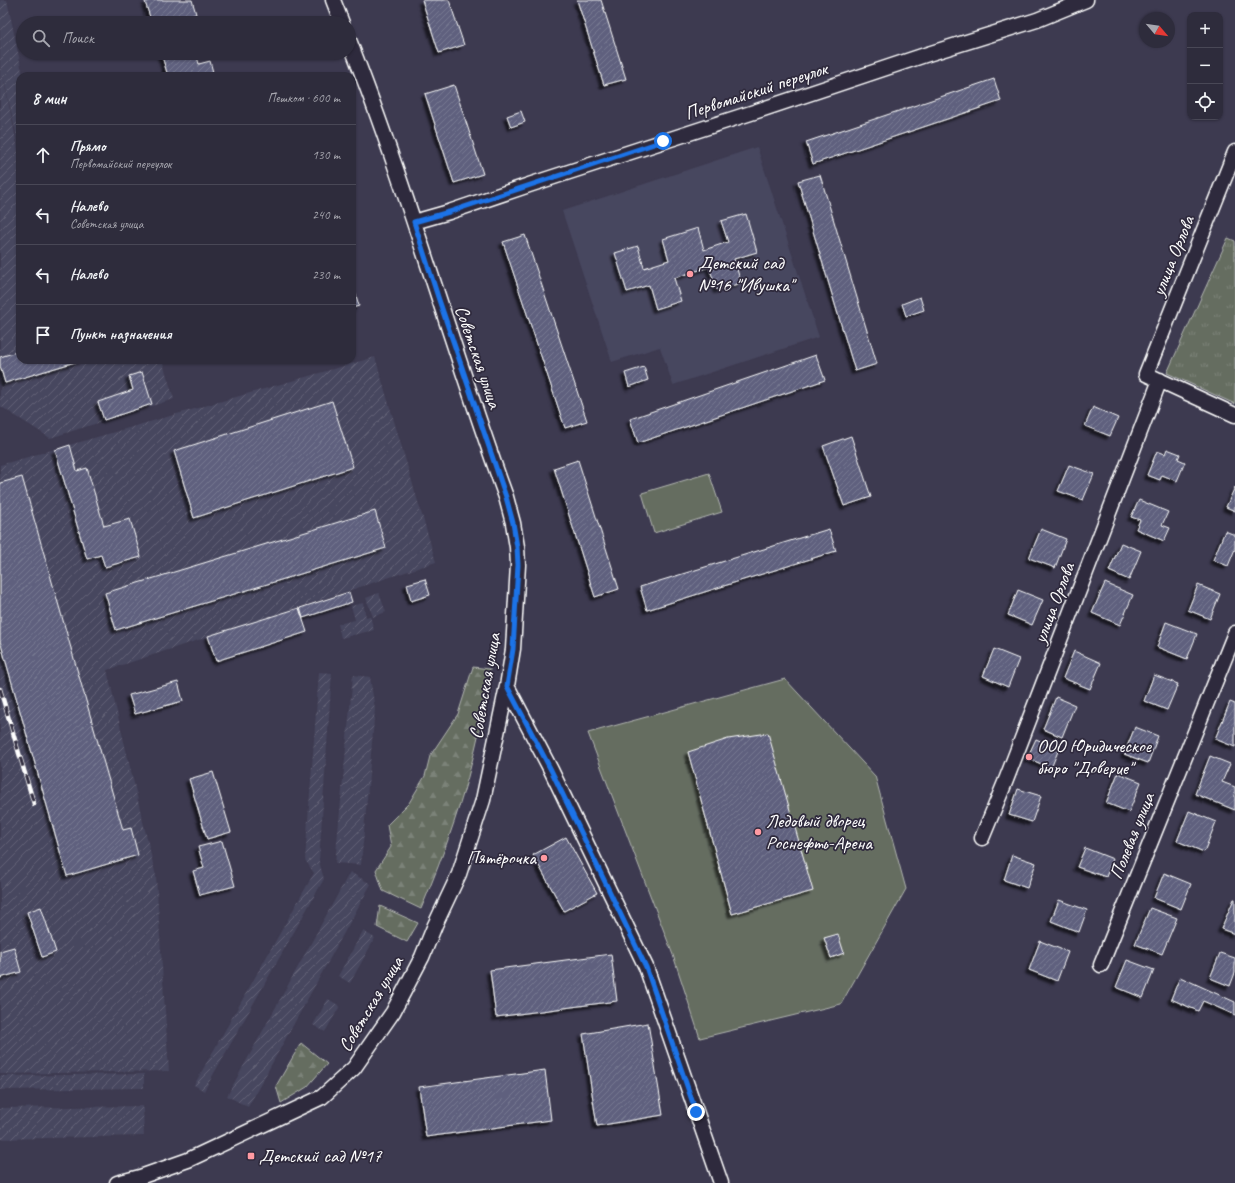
<!DOCTYPE html>
<html lang="ru">
<meta charset="utf-8">
<style>
body{margin:0;font-family:Caveat,sans-serif;background:#3a3847;color:#f1f3f6}
.controls{position:absolute;right:12px;top:12px;display:grid;overflow:hidden;border-radius:8px;box-shadow:0 1px 3px #0004}
.controls button{width:36px;height:36px;display:grid;place-items:center;padding:0;border:0;border-bottom:1px solid #494856;background:#2e2c3c;color:#f1f3f6;font:20px sans-serif}
.compass{position:absolute;left:1139px;top:12px;width:36px;height:36px;border-radius:50%;background:#2e2c3c;box-shadow:0 1px 3px #0004;rotate:119deg}
.stop{position:absolute;width:12px;height:12px;margin:-9px;border:3px solid #1a73e8;border-radius:50%;background:#fff}
.stop.end{background:#1a73e8;border-color:#fff;box-shadow:0 1px 4px #0008}
.list{margin:0;padding:0;list-style:none}
h2{display:flex;justify-content:space-between;align-items:center;height:52px;margin:0;padding:0 16px;font-size:17px}
h2 small{font-size:13px;font-weight:400;color:#a7a7af}
.list li{display:grid;grid-template-columns:26px 1fr auto;gap:12px;align-items:center;box-sizing:border-box;height:60px;padding:0 16px;border-top:1px solid #494856}
.list b{display:block;font-size:15px;white-space:nowrap}
.list p{margin:0;font-size:13px;white-space:nowrap;color:#a7a7af}
.list em{font-size:13px;font-style:normal;color:#a7a7af}
.icon{flex:none;width:22px;height:22px;fill:none;stroke:currentColor;stroke-width:2;stroke-linecap:round;stroke-linejoin:round}
.map{position:relative;flex:none;width:1235px;height:1183px;overflow:hidden}
.search{position:absolute;background:#2e2c3c;box-shadow:0 1px 3px #0004;left:16px;top:16px;width:340px;height:44px;display:flex;align-items:center;gap:10px;box-sizing:border-box;padding:0 14px;border-radius:22px;color:#a7a7af;font-size:15px}
.panel{position:absolute;background:#2e2c3c;box-shadow:0 1px 3px #0004;left:16px;top:72px;width:340px;height:292px;border-radius:12px}
.map>svg:first-child{display:block}
.built{fill:#47465e}
.industrial{fill:url(#industrial-furrows)}
.grass{fill:url(#grass-tufts);stroke:#b2b6b0}
.forest{fill:url(#forest-firs);stroke:#b2b6b0}
.pitch{fill:#656d61;stroke:#b2b6b0}
.building{fill:url(#building-hatch);stroke:#fff;filter:url(#shadow)}
.lines{fill:none;stroke-linecap:round;stroke-linejoin:round}
.street-casing{stroke:#fff;stroke-width:17}
.street{stroke:#2f2a3d;stroke-width:14}
.rail-casing{stroke:#fff;stroke-width:4.5}
.rail{stroke:#2f2a3d;stroke-width:3;stroke-dasharray:9;stroke-linecap:butt}
.route{stroke:#1a73e8;stroke-width:5}
.poi-dot{fill:#ff9aa2;stroke:#2f2a3d;stroke-width:1.5}
.labels{text-anchor:middle;dominant-baseline:central;stroke-width:3.5;stroke-linejoin:round;paint-order:stroke}
.street-label{font-size:19px;fill:#fff;stroke:#2f2a3d}
.poi-label{font-size:19px;fill:#fff;stroke:#2f2a3d;text-anchor:start}
</style>
<div class="map">
<svg width="1235" height="1183" viewBox="0 0 1235 1183">
<defs>
<pattern id="industrial-furrows" width="10" height="10" patternUnits="userSpaceOnUse"><rect width="10" height="10" fill="#47465e"/><path d="M-1 1l2-2M0 10L10 0M9 11l2-2" fill="none" stroke="#636276"/></pattern>
<pattern id="grass-tufts" width="24" height="20" patternUnits="userSpaceOnUse"><rect width="24" height="20" fill="#656d61"/><path d="M3 7l-1-3M5 7V3M7 7l1-3M15 17l-1-3M17 17v-4M19 17l1-3" fill="none" stroke="#7c8379"/></pattern>
<pattern id="forest-firs" width="22" height="20" patternUnits="userSpaceOnUse"><rect width="22" height="20" fill="#656d61"/><path d="M5 1l3.5 6h-7zM16 11l3.5 6h-7z" fill="#7c8379"/></pattern>
<pattern id="building-hatch" width="6" height="6" patternUnits="userSpaceOnUse"><rect width="6" height="6" fill="#5e617e"/><path d="M-1 1l2-2M0 6l6-6M5 7l2-2" fill="none" stroke="#767991"/></pattern>
<filter id="shadow"><feDropShadow dx="-3.5" dy="3.5" stdDeviation="1" flood-color="#0009"/></filter>
</defs>
<rect width="100%" height="100%" fill="#3d3a50"/>
<filter id="ink" filterUnits="userSpaceOnUse"><feTurbulence type="fractalNoise" baseFrequency=".025" numOctaves="2"/><feDisplacementMap in="SourceGraphic" scale="8" xChannelSelector="R" yChannelSelector="G"/><feConvolveMatrix kernelMatrix="1 2 1 2 8 2 1 2 1" color-interpolation-filters="sRGB"/></filter>
<g filter="url(#ink)">
<!-- built -->
<path class="built" d="M 757,147 L 819,337 L 673,385 L 660,347 L 612,362 L 562,211 Z"/>
<!-- industrial -->
<path class="industrial" d="M 0,0 L 7,0 L 23,76 L 20,76 L 20,146 L 19,146 L 2,72 L 20,158 L 20,360 L 162,360 L 174,399 L 50,438 L 0,406 Z
M 375,357 L 436,562 L 107,670 L 156,876 L 169,1071 L 0,1074 L 0,465 Z
M 379,593 L 386,612 L 373,617 L 366,598 Z
M 363,603 L 366,617 L 370,616 L 374,630 L 341,638 L 338,624 L 355,620 L 351,606 Z
M 319,672 L 332,673 L 319,861 L 324,879 L 204,1091 L 194,1085 L 314,873 L 305,860 Z
M 353,675 L 370,677 L 375,709 L 361,865 L 335,863 Z
M 350,872 L 371,884 L 248,1107 L 227,1096 Z
M 363,931 L 375,938 L 350,983 L 338,976 Z
M 328,999 L 340,1006 L 325,1032 L 313,1025 Z
M 144,1074 L 144,1088 L 0,1090 L 0,1076 Z
M 143,1106 L 144,1136 L 0,1139 L 0,1108 Z"/>
<!-- grass -->
<path class="grass" d="M 1228,238 L 1235,241 L 1235,404 L 1167,373 Z"/>
<!-- forest -->
<path class="forest" d="M 473,667 L 490,669 C 487,690 484,712 479,732 C 466,793 445,852 421,909 L 383,891 L 376,870 L 391,847 L 387,825 L 409,803 L 425,776 L 430,756 L 458,714 Z
M 380,906 L 418,923 L 407,942 L 377,927 Z
M 301,1043 L 327,1064 L 307,1087 L 281,1103 L 276,1086 Z"/>
<!-- pitch -->
<path class="pitch" d="M 709,473 L 722,512 L 654,533 L 642,493 Z
M 785,679 L 875,776 L 906,889 L 841,1004 L 700,1038 L 673,955 L 588,733 Z"/>
<!-- building -->
<path class="building" d="M 152,0 L 192,0 L 196,14 L 185,18 L 187,23 L 152,23 L 145,2 Z
M 422,0 L 449,0 L 464,45 L 439,53 Z
M 577,0 L 601,0 L 626,79 L 604,85 Z
M 161,53 L 196,53 L 199,64 L 210,61 L 214,76 L 168,76 Z
M 994,79 L 1001,101 L 813,164 L 806,142 Z
M 454,85 L 483,174 L 454,183 L 425,94 Z
M 521,111 L 525,122 L 511,127 L 507,116 Z
M 820,175 L 877,364 L 855,371 L 798,181 Z
M 746,214 L 757,252 L 734,259 L 741,283 L 717,290 L 709,267 L 674,278 L 681,301 L 656,309 L 649,285 L 627,292 L 615,253 L 638,246 L 644,268 L 669,260 L 663,239 L 698,228 L 704,250 L 728,242 L 721,221 Z
M 525,235 L 587,421 L 565,428 L 503,242 Z
M 352,281 L 359,306 L 352,308 Z
M 920,297 L 924,310 L 906,316 L 902,304 Z
M 20,351 L 20,360 L 82,360 L 5,383 L 0,366 L 0,357 Z
M 816,355 L 825,380 L 638,443 L 630,419 Z
M 644,367 L 648,380 L 629,387 L 625,373 Z
M 142,372 L 152,404 L 104,420 L 98,402 L 133,390 L 129,376 Z
M 332,401 L 353,467 L 194,518 L 174,451 Z
M 1093,407 L 1118,418 L 1110,436 L 1085,426 Z
M 851,436 L 871,497 L 844,506 L 823,446 Z
M 70,445 L 77,471 L 87,468 L 104,526 L 130,519 L 141,557 L 105,567 L 101,555 L 87,559 L 55,450 Z
M 1167,449 L 1180,454 L 1178,459 L 1185,462 L 1177,481 L 1162,475 L 1160,480 L 1147,475 L 1157,451 L 1165,454 Z
M 578,460 L 619,589 L 595,597 L 554,468 Z
M 1069,465 L 1094,474 L 1083,500 L 1058,491 Z
M 22,477 L 123,830 L 131,828 L 138,855 L 67,876 L 0,641 L 0,483 Z
M 1235,487 L 1235,511 L 1226,507 Z
M 1139,500 L 1168,512 L 1162,525 L 1170,528 L 1164,541 L 1136,529 L 1140,520 L 1131,517 Z
M 375,511 L 386,548 L 116,630 L 105,593 Z
M 829,529 L 836,551 L 647,610 L 640,587 Z
M 1041,529 L 1066,539 L 1055,568 L 1029,558 Z
M 1225,531 L 1235,535 L 1235,549 L 1228,566 L 1213,560 Z
M 1121,543 L 1141,551 L 1129,580 L 1109,571 Z
M 425,579 L 430,595 L 411,601 L 407,584 Z
M 1105,583 L 1133,595 L 1120,625 L 1092,613 Z
M 1198,585 L 1220,594 L 1210,619 L 1188,610 Z
M 1018,590 L 1043,600 L 1032,625 L 1008,615 Z
M 349,592 L 352,602 L 303,618 L 300,608 Z
M 299,608 L 307,632 L 216,661 L 208,636 Z
M 1166,622 L 1197,634 L 1187,659 L 1157,647 Z
M 994,649 L 1019,659 L 1008,687 L 983,676 Z
M 1074,651 L 1101,663 L 1090,689 L 1063,678 Z
M 1154,675 L 1178,684 L 1167,710 L 1144,701 Z
M 178,682 L 183,701 L 135,714 L 129,695 Z
M 1056,697 L 1075,705 L 1062,737 L 1043,729 Z
M 1230,702 L 1235,704 L 1235,747 L 1215,739 Z
M 1135,727 L 1158,736 L 1148,763 L 1124,754 Z
M 768,733 L 813,891 L 732,914 L 688,752 L 728,739 Z
M 1036,739 L 1059,749 L 1051,768 L 1027,758 Z
M 1210,756 L 1230,764 L 1222,782 L 1235,787 L 1235,810 L 1195,794 Z
M 213,772 L 231,832 L 207,839 L 189,779 Z
M 1118,773 L 1141,782 L 1129,812 L 1106,803 Z
M 1018,789 L 1041,796 L 1032,822 L 1009,815 Z
M 1189,811 L 1216,822 L 1204,852 L 1177,841 Z
M 566,837 L 597,893 L 564,911 L 533,855 Z
M 222,841 L 235,886 L 200,895 L 193,871 L 204,868 L 198,847 Z
M 1085,848 L 1113,859 L 1106,877 L 1077,867 Z
M 1012,855 L 1036,863 L 1027,888 L 1004,880 Z
M 1164,873 L 1191,884 L 1181,909 L 1154,898 Z
M 1234,899 L 1235,899 L 1235,934 L 1221,929 Z
M 1059,900 L 1087,910 L 1079,932 L 1051,921 Z
M 41,907 L 56,952 L 42,957 L 27,912 Z
M 1150,908 L 1177,918 L 1162,954 L 1135,944 Z
M 838,934 L 844,953 L 831,958 L 824,938 Z
M 1040,941 L 1068,952 L 1057,981 L 1029,970 Z
M 14,947 L 21,972 L 0,978 L 0,951 Z
M 1220,953 L 1235,958 L 1235,973 L 1230,986 L 1210,978 Z
M 611,954 L 617,1001 L 496,1017 L 490,970 Z
M 1127,960 L 1154,970 L 1143,998 L 1116,987 Z
M 1180,977 L 1235,1002 L 1235,1015 L 1203,1001 L 1198,1011 L 1171,999 Z
M 648,1023 L 663,1115 L 597,1126 L 583,1034 Z
M 545,1070 L 551,1120 L 426,1137 L 419,1087 Z"/>
<g class="lines">
<defs>
<path id="street" d="M 333,0 L 342,23
M 1235,152 L 1146,374 L 1235,415
M 414,222 L 449,212 L 532,184 L 754,112 L 928,54 L 1037,20 L 1086,0
M 507,686 L 551,770 L 646,967 L 721,1183
M 982,838 L 1006,780 L 1160,380
M 1101,965 L 1235,633
M 117,1183 L 140,1177 L 188,1160 L 322,1097 L 354,1068 L 393,1012 L 422,957 L 435,925 L 459,874 L 483,800 L 507,686 L 513,649 L 518,565 L 517,547 L 513,523 L 506,497 C 451,346 408,190 349,40"/>
</defs>
<!-- street casing -->
<use href="#street" class="street-casing"/>
<!-- street -->
<use href="#street" class="street"/>
<defs>
<path id="rail" d="M 0,689 L 34,804"/>
</defs>
<!-- rail casing -->
<use href="#rail" class="rail-casing"/>
<!-- rail -->
<use href="#rail" class="rail"/>
</g>
</g>
<g class="lines" filter="url(#ink)">
<!-- route -->
<path class="route" d="M 663,141 L 449,212 L 414,222 L 438,297 L 506,497 L 513,523 L 517,547 L 518,565 L 513,649 L 507,686 L 551,770 L 646,967 L 696,1112"/>
</g>
<!-- markers -->
<g class="poi-dot">
<circle cx="690" cy="274" r="4"/>
<circle cx="1029" cy="757" r="4"/>
<circle cx="758" cy="832" r="4"/>
<circle cx="544" cy="858" r="4"/>
<rect x="247" y="1152" width="8" height="8" rx="2"/>
</g>
<g class="labels">
<!-- street labels -->
<g class="street-label">
<text transform="translate(756 91) rotate(-18)">Первомайский переулок</text>
<text transform="translate(1173 256) rotate(-68)">улица Орлова</text>
<text transform="translate(478 357) rotate(71)">Советская улица</text>
<text transform="translate(1054 603) rotate(-69)">улица Орлова</text>
<text transform="translate(485 686) rotate(-80)">Советская улица</text>
<text transform="translate(1132 836) rotate(-68)">Полевая улица</text>
<text transform="translate(371 1004) rotate(-59)">Советская улица</text>
</g>
<!-- poi labels -->
<g class="poi-label">
<text x="698" y="263">Детский сад<tspan x="698" dy="22">№16 "Ивушка"</tspan></text>
<text x="1037" y="746">ООО Юридическое<tspan x="1037" dy="22">бюро "Доверие"</tspan></text>
<text x="766" y="821">Ледовый дворец<tspan x="766" dy="22">Роснефть-Арена</tspan></text>
<text x="536" y="858" text-anchor="end">Пятёрочка</text>
<text x="259" y="1156">Детский сад №17</text>
</g>
</g>
</svg>
<div class="controls">
<button>+</button>
<button>−</button>
<button><svg class="icon" aria-label="locate" viewBox="0 0 24 24"><circle cx="12" cy="12" r="6"/><path d="M12 2v4M12 18v4M2 12h4M18 12h4"/></svg></button>
</div>
<svg class="compass" viewBox="-18 -18 36 36"><path d="M0-13l5 13h-10z" fill="#e53935"/><path d="M0 13l5-13h-10z" fill="#a7a7af"/></svg>
<div class="stop" style="left:663px;top:141px"></div>
<div class="stop end" style="left:696px;top:1112px"></div>
<div class="search"><svg class="icon" aria-label="search" viewBox="0 0 24 24"><circle cx="10" cy="10" r="6"/><path d="M15 15l6 6"/></svg>Поиск</div>
<section class="panel">
<h2>8 мин<small>Пешком · 600 m</small></h2>
<ul class="list">
<li><svg class="icon" aria-label="ahead" viewBox="0 0 24 24"><path d="M12 20V5M6 11l6-6 6 6"/></svg><div><b>Прямо</b><p>Первомайский переулок</p></div><em>130 m</em></li>
<li><svg class="icon" aria-label="left" viewBox="0 0 24 24"><path d="M17 20v-9H6M10 6l-5 5 5 5"/></svg><div><b>Налево</b><p>Советская улица</p></div><em>240 m</em></li>
<li><svg class="icon" aria-label="left" viewBox="0 0 24 24"><path d="M17 20v-9H6M10 6l-5 5 5 5"/></svg><div><b>Налево</b></div><em>230 m</em></li>
<li><svg class="icon" aria-label="arrive" viewBox="0 0 24 24"><path d="M6 21V4h12l-3 4 3 4H6"/></svg><div><b>Пункт назначения</b></div></li>
</ul>
</section>
</div>
